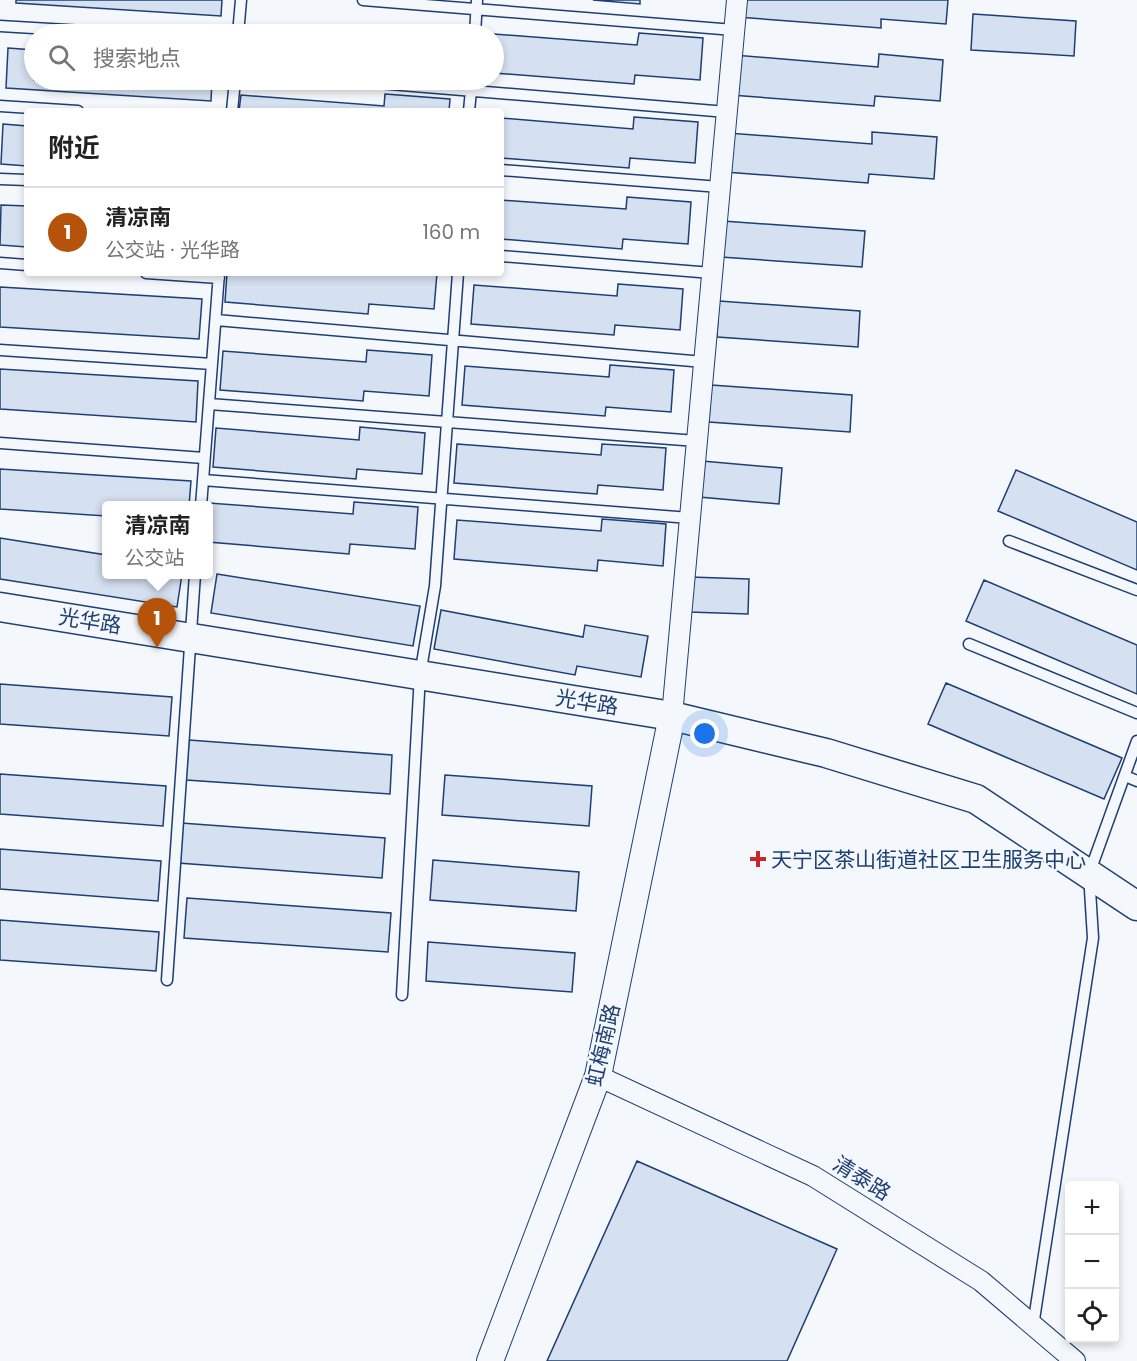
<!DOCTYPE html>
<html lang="zh">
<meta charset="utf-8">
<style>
body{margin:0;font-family:Poppins,"Noto Sans SC",sans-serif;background:#f6f6f6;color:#222}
.controls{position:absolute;right:18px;bottom:18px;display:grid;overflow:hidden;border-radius:6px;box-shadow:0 3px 9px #0003}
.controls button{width:54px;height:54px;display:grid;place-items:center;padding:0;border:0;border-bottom:2px solid #e0e0e0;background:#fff;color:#222;font:30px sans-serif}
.you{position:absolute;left:705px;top:734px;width:21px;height:21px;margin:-15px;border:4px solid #fff;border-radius:50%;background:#1a73e8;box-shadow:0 0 0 9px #1a73e833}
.badge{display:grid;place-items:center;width:39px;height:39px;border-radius:50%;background:#b45309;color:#fff;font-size:20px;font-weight:700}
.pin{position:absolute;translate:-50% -50px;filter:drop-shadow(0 2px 3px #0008)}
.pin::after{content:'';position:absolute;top:32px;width:21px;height:18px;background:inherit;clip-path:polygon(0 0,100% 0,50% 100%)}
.popup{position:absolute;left:102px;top:501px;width:111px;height:78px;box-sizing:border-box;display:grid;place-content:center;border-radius:6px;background:#fff;filter:drop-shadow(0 2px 4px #0005);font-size:20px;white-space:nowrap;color:#767676}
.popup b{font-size:22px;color:#222}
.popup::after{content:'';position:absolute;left:50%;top:100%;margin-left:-12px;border:12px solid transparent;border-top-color:#fff}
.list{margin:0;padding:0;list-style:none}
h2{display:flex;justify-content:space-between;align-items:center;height:78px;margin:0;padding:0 24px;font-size:26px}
h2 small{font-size:20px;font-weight:400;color:#767676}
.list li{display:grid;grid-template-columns:39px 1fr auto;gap:18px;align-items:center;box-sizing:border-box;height:90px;padding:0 24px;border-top:2px solid #e0e0e0}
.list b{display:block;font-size:22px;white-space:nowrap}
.list p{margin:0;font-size:20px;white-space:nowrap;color:#767676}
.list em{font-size:20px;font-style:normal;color:#767676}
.icon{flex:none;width:33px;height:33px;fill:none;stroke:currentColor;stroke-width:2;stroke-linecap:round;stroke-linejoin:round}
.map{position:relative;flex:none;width:1137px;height:1361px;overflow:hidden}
.search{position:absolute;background:#fff;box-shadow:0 3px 9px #0003;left:24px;top:24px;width:480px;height:66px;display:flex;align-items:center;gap:15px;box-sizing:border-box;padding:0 21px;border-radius:33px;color:#767676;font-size:22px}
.panel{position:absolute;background:#fff;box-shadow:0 3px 9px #0003;left:24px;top:108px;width:480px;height:168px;border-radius:6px}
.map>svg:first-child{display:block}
.building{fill:#d5e0f0;stroke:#1d3f73;stroke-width:1.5}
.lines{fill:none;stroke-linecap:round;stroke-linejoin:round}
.service-casing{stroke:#1d3f73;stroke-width:13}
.minor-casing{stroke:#1d3f73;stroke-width:22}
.tertiary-casing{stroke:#1d3f73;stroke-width:28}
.secondary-casing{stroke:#1d3f73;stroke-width:31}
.service{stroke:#f4f7fb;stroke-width:10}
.minor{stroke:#f4f7fb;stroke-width:20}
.tertiary{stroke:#f4f7fb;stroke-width:26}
.secondary{stroke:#f4f7fb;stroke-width:28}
.poi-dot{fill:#c62828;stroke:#f4f7fb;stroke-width:2}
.labels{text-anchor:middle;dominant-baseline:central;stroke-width:4.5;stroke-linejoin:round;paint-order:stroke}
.street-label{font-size:21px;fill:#1d3f73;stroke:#f4f7fb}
.poi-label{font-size:21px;fill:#1d3f73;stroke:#f4f7fb;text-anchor:start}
</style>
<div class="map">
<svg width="1137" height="1361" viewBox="0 0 1137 1361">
<rect width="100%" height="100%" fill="#f4f7fb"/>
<!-- building -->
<path class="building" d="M 16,0 L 222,0 L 221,16 L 16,3 Z
M 593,0 L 640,0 L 640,4 Z
M 739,0 L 948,0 L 946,24 L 881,19 L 881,28 L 737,17 Z
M 973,14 L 1076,21 L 1074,56 L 971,50 Z
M 639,33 L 703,38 L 700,80 L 635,75 L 634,84 L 494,73 L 494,34 L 637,45 Z
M 8,48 L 34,50 L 34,80 L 212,80 L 211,101 L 6,88 Z
M 879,54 L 943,60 L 940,101 L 875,96 L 874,106 L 731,95 L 734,55 L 878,67 Z
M 385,94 L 450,99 L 449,111 L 239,111 L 241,95 L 384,106 Z
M 634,117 L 698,122 L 695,163 L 630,158 L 629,168 L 501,158 L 501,118 L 633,129 Z
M 3,124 L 27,126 L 27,166 L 1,164 Z
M 872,132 L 937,137 L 934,179 L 869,174 L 868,183 L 725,172 L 728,133 L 872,144 Z
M 627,197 L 691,202 L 688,244 L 623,239 L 622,249 L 501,239 L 501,200 L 626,209 Z
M 1,205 L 27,206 L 27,247 L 0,245 Z
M 723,221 L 865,231 L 862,267 L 721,257 Z
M 227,273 L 353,273 L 372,274 L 372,273 L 437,273 L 434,309 L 369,304 L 368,314 L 225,302 Z
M 618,284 L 683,289 L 680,330 L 615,325 L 614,335 L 471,324 L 474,285 L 617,296 Z
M 0,287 L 202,299 L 199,339 L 0,327 Z
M 719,301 L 860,311 L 858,347 L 717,337 Z
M 367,350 L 432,355 L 429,396 L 364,391 L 363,401 L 220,390 L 223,351 L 366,362 Z
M 610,365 L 674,370 L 671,412 L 606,407 L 605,416 L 462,405 L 465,366 L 609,377 Z
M 0,369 L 198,381 L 196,422 L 0,409 Z
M 711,385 L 852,395 L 850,432 L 709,422 Z
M 360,427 L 425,433 L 422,474 L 357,469 L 356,479 L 213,467 L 216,428 L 359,440 Z
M 457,444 L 601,455 L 602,444 L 666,448 L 663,490 L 598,485 L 597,494 L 454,483 Z
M 702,461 L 782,468 L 779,504 L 699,497 Z
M 0,469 L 191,481 L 189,506 L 106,506 L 106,516 L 0,509 Z
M 1016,470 L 1137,522 L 1137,570 L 998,511 Z
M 354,502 L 418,507 L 415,549 L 350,544 L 349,554 L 208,542 L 209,503 L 353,514 Z
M 602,519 L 666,524 L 663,566 L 598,560 L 597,571 L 454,559 L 457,520 L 601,531 Z
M 0,538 L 106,555 L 106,574 L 182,574 L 177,607 L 0,579 Z
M 217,574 L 420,606 L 413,646 L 211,613 Z
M 690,577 L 749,579 L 748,614 L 689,612 Z
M 984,580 L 1137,645 L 1137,694 L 966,621 Z
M 441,610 L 583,637 L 585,625 L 648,636 L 641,677 L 577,666 L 575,675 L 434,649 Z
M 946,683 L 1122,758 L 1104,799 L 928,724 Z
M 0,684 L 172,697 L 169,736 L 0,724 Z
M 189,740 L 392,755 L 390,794 L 186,780 Z
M 0,774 L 166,786 L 163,826 L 0,814 Z
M 445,775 L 592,786 L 589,826 L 442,815 Z
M 181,823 L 385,838 L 382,878 L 178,863 Z
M 0,849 L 161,861 L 158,901 L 0,889 Z
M 433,860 L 579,872 L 576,911 L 430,900 Z
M 187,898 L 391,913 L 388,952 L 184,938 Z
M 0,920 L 159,932 L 156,971 L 0,960 Z
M 428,942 L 575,953 L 572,992 L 426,981 Z
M 637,1161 L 837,1249 L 787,1361 L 547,1361 Z"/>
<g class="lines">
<defs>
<path id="service" d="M 363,0 L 734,30
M 0,26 L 134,34
M 238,34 L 241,0
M 475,34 L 477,0
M 341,80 L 727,112
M 0,106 L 78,111
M 232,111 L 235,80
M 469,111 L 472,80
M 501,170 L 720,187
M 0,179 L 27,180
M 501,256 L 712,273
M 0,263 L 27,265
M 146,273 L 219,278
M 216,320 L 704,362
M 0,350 L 212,364
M 209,404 L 697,441
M 0,443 L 204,458
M 203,480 L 690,518
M 201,506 L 219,273
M 1009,541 L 1137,590
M 969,644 L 1137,713
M 1125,776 L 1137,781
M 167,980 L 195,574
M 402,995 L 420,675 L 435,586 L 458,273
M 1033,1326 L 1093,938 L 1089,874 L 1137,741"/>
<path id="minor" d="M 672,716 L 737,0
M 598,1076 L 813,1176 L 981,1281 L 1075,1361"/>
<path id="tertiary" d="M 490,1361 L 598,1076 L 672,716"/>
<path id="secondary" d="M 0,607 L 672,716 L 826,753 L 976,799 L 1137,906"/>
</defs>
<!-- service casing -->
<use href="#service" class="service-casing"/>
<!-- minor casing -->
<use href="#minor" class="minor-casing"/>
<!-- tertiary casing -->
<use href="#tertiary" class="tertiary-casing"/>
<!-- secondary casing -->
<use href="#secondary" class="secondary-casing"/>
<!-- service -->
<use href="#service" class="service"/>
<!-- minor -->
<use href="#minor" class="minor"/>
<!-- tertiary -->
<use href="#tertiary" class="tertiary"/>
<!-- secondary -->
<use href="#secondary" class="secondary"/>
</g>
<!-- markers -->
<path class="poi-dot" d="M755 850h6v6h6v6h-6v6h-6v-6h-6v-6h6z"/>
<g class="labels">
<!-- street labels -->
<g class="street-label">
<text transform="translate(90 621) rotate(9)">光华路</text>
<text transform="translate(587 702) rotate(9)">光华路</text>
<text transform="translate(603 1045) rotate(-77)">虹梅南路</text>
<text transform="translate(862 1178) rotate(32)">清泰路</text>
</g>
<!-- poi labels -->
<g class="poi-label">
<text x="771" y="859">天宁区茶山街道社区卫生服务中心</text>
</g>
</g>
</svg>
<div class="controls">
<button>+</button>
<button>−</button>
<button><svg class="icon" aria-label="locate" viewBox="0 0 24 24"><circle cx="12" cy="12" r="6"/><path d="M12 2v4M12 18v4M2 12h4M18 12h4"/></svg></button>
</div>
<div class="you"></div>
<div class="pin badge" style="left:157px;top:648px">1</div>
<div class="popup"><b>清凉南</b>公交站</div>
<div class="search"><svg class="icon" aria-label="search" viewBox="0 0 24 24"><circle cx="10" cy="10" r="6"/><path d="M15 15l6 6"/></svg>搜索地点</div>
<section class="panel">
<h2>附近<small></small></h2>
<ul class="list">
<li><span class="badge">1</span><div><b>清凉南</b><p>公交站 · 光华路</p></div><em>160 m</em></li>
</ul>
</section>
</div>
